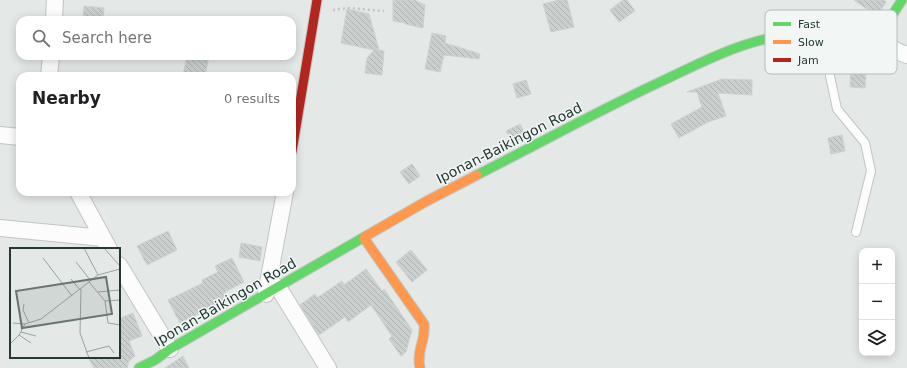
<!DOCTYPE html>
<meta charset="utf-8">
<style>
body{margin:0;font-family:"DejaVu Sans",sans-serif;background:#f2f2f2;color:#202124}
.controls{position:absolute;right:12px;bottom:12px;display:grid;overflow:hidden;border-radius:8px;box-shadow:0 2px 10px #0003}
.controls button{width:36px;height:36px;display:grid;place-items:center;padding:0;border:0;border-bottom:1px solid #e0e0e0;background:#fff;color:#202124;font:20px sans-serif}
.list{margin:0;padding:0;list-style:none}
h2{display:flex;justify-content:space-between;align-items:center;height:52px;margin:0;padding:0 16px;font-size:17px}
h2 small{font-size:13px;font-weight:400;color:#757577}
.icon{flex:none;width:22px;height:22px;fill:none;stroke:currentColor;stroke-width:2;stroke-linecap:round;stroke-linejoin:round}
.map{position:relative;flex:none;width:907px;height:368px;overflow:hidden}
.search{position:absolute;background:#fff;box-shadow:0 2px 10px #0003;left:16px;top:16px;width:280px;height:44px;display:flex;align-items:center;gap:10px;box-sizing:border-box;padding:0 14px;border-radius:12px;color:#757577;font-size:15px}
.panel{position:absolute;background:#fff;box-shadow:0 2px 10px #0003;left:16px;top:72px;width:280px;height:124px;border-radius:12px}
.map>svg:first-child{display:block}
.building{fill:url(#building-back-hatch);stroke:#cdd1cf}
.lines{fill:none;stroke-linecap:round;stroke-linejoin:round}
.lane-casing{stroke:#c1c5c3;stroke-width:10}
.street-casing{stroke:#c1c5c3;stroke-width:18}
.fast-casing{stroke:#c0c6c3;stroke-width:11}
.slow-casing{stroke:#c0c6c3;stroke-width:11}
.jam-casing{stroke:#c0c6c3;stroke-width:11}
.path{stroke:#c1c8c5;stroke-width:2.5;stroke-dasharray:2 3;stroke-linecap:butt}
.lane{stroke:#fbfcfb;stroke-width:8}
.street{stroke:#fbfcfb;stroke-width:16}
.fast{stroke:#63d668;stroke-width:9}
.slow{stroke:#ff974d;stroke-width:9}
.jam{stroke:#b3261e;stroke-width:9}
.labels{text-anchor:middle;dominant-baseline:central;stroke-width:3;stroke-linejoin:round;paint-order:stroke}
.street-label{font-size:14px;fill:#243934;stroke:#f2f7f5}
.inset-road{fill:none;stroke:#97a29f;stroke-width:1}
.view{fill:#677672;fill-opacity:0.15;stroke:#677672;stroke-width:2}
.inset-edge{fill:none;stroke:#243934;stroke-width:2}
.key{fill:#f2f7f5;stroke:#b4bebb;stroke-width:1}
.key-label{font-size:11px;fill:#243934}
</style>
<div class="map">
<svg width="907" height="368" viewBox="0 0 907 368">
<defs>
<pattern id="building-back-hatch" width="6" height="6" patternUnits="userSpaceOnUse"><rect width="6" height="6" fill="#cbd0ce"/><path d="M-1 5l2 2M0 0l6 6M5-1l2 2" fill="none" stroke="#aeb3b2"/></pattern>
</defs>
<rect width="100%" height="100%" fill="#e4e8e6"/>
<!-- building -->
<path class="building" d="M 393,0 L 414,0 L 425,5 L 423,28 L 405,24 L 405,23 L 393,21 Z
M 559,0 L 567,0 L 574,27 L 551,32 L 543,4 Z
M 623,0 L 627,0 L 635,11 L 619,22 L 610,10 Z
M 854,0 L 883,0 L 886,2 L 877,16 Z
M 84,6 L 104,8 L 103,20 L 83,20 Z
M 347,9 L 369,14 L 379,50 L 384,51 L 382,75 L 365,73 L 367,58 L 374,50 L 341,43 Z
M 432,33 L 446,36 L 445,43 L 480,54 L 479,59 L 444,55 L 440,72 L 425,69 Z
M 187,56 L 209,56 L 205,76 L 183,76 Z
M 851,65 L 866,66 L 865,88 L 850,87 Z
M 722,79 L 752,80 L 752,95 L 718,93 L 726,116 L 708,122 L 679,138 L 671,124 L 702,107 L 697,92 L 687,92 Z
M 526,80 L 531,94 L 517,98 L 513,84 Z
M 520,124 L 526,136 L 513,143 L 506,131 Z
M 842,135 L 845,151 L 831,154 L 828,138 Z
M 412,164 L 420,176 L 409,184 L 400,172 Z
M 168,231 L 177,250 L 147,265 L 137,246 Z
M 241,243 L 262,247 L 260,261 L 239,257 Z
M 411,250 L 427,270 L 412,282 L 396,262 Z
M 232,258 L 244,282 L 225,292 L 228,299 L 180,323 L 168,300 L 203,283 L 202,280 L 218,272 L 215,266 Z
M 366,269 L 382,291 L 384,289 L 412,330 L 406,352 L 401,356 L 389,339 L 392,336 L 371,305 L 348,322 L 345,317 L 319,335 L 300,305 L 315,294 L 317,298 L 342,281 L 344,285 Z
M 133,313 L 142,336 L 129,341 L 135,356 L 129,361 L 127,368 L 94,368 L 88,357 L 119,357 L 119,317 L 120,318 Z
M 183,356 L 189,368 L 165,368 Z"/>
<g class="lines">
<defs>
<path id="lane" d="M 828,40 L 830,76 L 837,109 L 865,143 L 871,171 L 856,232"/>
<path id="street" d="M 54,20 L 55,0
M 875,36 C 885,45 894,51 907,55
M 49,76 L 51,56
M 0,135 L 20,137
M 78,192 L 109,249
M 0,228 L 103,238
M 119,265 L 170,349
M 278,287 L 328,368
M 266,294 L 285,192"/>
<path id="fast" d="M 477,175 C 538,144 598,111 660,82 C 696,65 732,46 770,38 L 867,38 L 882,31 L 902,0
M 139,368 L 155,360 L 170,349 L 366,236"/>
<path id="slow" d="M 366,236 L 425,202 L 477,175
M 364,238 L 424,324 C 426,341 416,350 420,368"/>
<path id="jam" d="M 292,151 L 317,0"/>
</defs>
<!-- lane casing -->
<use href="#lane" class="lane-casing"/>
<!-- street casing -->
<use href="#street" class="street-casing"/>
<!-- fast casing -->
<use href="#fast" class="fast-casing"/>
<!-- slow casing -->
<use href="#slow" class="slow-casing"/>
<!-- jam casing -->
<use href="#jam" class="jam-casing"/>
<!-- path -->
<path class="path" d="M 333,10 L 348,8 L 384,11"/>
<!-- lane -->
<use href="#lane" class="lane"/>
<!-- street -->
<use href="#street" class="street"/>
<!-- fast -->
<use href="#fast" class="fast"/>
<!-- slow -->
<use href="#slow" class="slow"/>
<!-- jam -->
<use href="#jam" class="jam"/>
</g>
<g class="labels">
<!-- street labels -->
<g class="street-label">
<text transform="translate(509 143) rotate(-27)">Iponan-Baikingon Road</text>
<text transform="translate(225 302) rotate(-30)">Iponan-Baikingon Road</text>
</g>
</g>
<!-- overview -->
<g transform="translate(10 248)">
<rect width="110" height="110" fill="#e4e8e6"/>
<path class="inset-road" d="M 74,0 L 88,27M 94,0 L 110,18M 33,10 L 62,48M 66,14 L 81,33M 61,31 L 70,42M 79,34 L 95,53 L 98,75 L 110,77M 71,41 L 70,85 L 79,110M 88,44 L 110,42M 95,53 L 110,52M 14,56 L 13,62 L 19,75M 3,75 L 15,76M 11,84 L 26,88M 9,87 L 21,95M 0,96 L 9,87 L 15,76 L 31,71 L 88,27 L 110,21M 76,104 L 99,98 L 104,105"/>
<path class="view" d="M 96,29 L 102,66 L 12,80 L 6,43 Z"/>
<rect width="110" height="110" class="inset-edge"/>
</g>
<!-- legend -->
<rect x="765" y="10" width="132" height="64" rx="6" class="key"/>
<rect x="773" y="22" width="18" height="4" fill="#63d668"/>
<rect x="773" y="40" width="18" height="4" fill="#ff974d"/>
<rect x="773" y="58" width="18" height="4" fill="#b3261e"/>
<g class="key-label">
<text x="798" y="28">Fast</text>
<text x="798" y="46">Slow</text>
<text x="798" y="64">Jam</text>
</g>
</svg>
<div class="controls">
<button>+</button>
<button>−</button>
<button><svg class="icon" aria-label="layers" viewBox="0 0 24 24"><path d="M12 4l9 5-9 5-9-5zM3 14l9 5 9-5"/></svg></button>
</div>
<div class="search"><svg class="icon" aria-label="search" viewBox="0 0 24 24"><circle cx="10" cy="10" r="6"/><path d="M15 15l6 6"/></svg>Search here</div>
<section class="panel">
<h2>Nearby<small>0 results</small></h2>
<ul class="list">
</ul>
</section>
</div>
